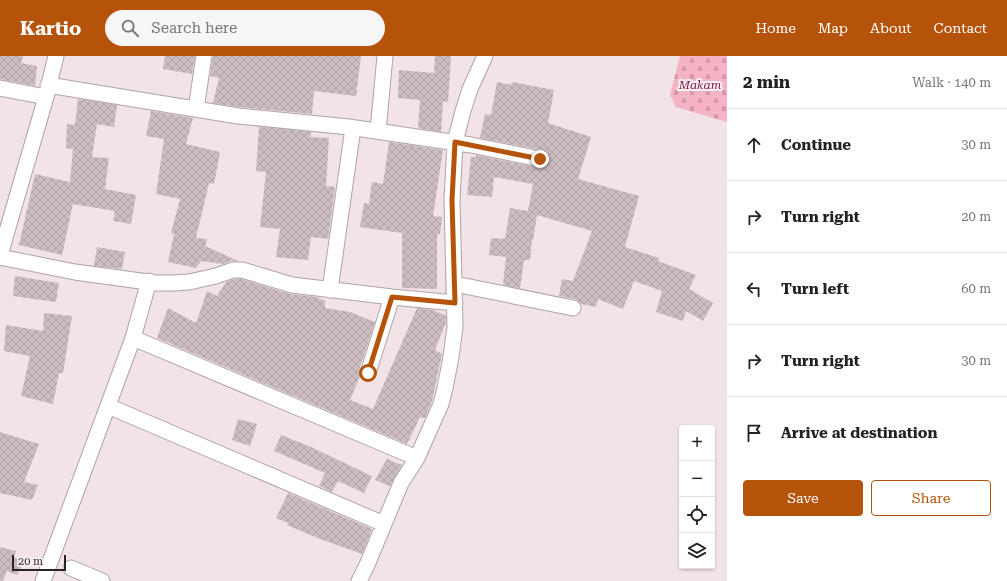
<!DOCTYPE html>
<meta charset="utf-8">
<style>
body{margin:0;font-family:"Roboto Serif",serif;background:#f6f6f6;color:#222}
.controls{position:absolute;right:12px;bottom:12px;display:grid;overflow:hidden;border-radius:4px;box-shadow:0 1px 3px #0004}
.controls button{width:36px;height:36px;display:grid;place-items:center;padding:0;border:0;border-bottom:1px solid #e0e0e0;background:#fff;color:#222;font:20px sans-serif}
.scale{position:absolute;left:12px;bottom:10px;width:54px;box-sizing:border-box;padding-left:4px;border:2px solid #2a2426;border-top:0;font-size:11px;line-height:14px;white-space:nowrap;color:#2a2426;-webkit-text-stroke:3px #fdf1f4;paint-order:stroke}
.stop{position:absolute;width:12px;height:12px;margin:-9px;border:3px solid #b45309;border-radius:50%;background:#fff}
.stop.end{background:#b45309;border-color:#fff;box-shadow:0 1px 4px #0008}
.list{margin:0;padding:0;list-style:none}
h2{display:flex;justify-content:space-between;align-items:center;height:52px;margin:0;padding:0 16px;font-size:17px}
h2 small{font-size:13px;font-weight:400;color:#767676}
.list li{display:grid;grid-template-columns:26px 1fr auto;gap:12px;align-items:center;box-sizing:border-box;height:72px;padding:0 16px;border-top:1px solid #e0e0e0}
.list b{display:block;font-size:15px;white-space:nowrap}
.list em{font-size:13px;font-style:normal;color:#767676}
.actions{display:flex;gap:8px;padding:12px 16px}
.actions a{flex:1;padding:9px 0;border:1px solid #b45309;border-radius:4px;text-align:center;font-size:14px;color:#b45309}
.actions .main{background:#b45309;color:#fff}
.icon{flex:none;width:22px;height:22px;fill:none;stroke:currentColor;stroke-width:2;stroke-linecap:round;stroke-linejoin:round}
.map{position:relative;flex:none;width:727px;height:525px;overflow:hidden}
header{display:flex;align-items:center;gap:24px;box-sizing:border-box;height:56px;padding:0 20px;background:#b45309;color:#fff}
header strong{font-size:19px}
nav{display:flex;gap:22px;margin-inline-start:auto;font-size:14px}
.search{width:280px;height:36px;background:#f6f6f6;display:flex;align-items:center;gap:10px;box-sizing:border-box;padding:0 14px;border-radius:22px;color:#767676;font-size:15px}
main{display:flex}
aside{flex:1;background:#fff}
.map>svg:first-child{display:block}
.cemetery{fill:url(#cemetery-stones)}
.building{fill:url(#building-cross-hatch)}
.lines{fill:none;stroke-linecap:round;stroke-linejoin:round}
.street-casing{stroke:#b0a2a5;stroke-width:17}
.street{stroke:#fff;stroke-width:15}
.route{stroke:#b45309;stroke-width:5}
.labels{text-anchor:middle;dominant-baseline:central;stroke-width:4;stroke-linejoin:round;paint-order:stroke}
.park-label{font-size:12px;font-style:italic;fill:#780f3d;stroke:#fdf1f4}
</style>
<header>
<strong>Kartio</strong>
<div class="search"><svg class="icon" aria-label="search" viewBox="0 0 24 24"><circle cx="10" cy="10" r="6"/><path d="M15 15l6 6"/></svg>Search here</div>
<nav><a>Home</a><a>Map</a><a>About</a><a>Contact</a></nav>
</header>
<main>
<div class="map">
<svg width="727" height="525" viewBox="0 0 727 525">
<defs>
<pattern id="cemetery-stones" width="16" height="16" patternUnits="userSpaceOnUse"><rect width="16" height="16" fill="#f5b3c5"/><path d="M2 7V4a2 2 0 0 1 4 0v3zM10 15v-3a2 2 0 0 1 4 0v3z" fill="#d29aa9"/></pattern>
<pattern id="building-cross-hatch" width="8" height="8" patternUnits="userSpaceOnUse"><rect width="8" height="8" fill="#ccbdc1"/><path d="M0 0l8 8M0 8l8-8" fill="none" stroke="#afa2a6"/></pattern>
</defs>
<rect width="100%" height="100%" fill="#f2e3e7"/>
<!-- cemetery -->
<path class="cemetery" d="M 680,0 L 727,0 L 727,66 L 676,51 L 670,39 Z"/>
<!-- building -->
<path class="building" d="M 0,0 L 23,0 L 21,7 L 37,10 L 35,30 L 0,23 Z
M 165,0 L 195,0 L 192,18 L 163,13 Z
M 213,0 L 361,0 L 356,40 L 314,35 L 312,58 L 239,51 L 213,47 L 219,22 L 210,20 Z
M 435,0 L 451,0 L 448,46 L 443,45 L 441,76 L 418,72 L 420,44 L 398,42 L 399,14 L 434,17 Z
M 497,26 L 511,29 L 512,26 L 554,34 L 548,67 L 591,81 L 578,123 L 639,140 L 625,191 L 659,202 L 658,205 L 696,219 L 689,233 L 713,247 L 703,265 L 686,255 L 683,265 L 656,256 L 662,235 L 634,225 L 623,253 L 598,243 L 596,251 L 581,248 L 575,243 L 559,240 L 562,223 L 573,225 L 592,175 L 537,159 L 533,184 L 532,184 L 530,204 L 524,204 L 520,232 L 503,229 L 506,201 L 489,199 L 491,182 L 505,183 L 510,152 L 528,155 L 533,128 L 494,121 L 492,141 L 467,139 L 471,101 L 476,101 L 476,99 L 539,112 L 542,112 L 546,109 L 549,104 L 549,101 L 546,97 L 542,94 L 480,82 L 485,58 L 491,59 Z
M 78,43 L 117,49 L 114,71 L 97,68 L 92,101 L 109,102 L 105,133 L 136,139 L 131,168 L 113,165 L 115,155 L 73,148 L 62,199 L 19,189 L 35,118 L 70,126 L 73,93 L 66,92 L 67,68 L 75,69 Z
M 151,55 L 193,62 L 186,88 L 220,96 L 214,128 L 209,127 L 196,182 L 207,183 L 205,190 L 238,205 L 230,205 L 223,208 L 201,205 L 196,212 L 168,206 L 174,178 L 171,177 L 180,143 L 156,138 L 164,83 L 146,80 Z
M 259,71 L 311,76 L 310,81 L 329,82 L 326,130 L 335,131 L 328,183 L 311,181 L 308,204 L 276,201 L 280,173 L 260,171 L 266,116 L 256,115 Z
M 389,86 L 443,94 L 433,160 L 442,161 L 440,178 L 437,178 L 437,233 L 402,232 L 402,177 L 360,171 L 364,147 L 369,148 L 372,126 L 383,128 Z
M 97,191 L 125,196 L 122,213 L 94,210 Z
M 15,220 L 59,227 L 56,246 L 13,240 Z
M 235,223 L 241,223 L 290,238 L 316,241 L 325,245 L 325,252 L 350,256 L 375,266 L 359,314 L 360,320 L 350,344 L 373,353 L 417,252 L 433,254 L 446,260 L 446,266 L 435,294 L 442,298 L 432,345 L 425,362 L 420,361 L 407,388 L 157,282 L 168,252 L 196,267 L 207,235 L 217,240 L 226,226 Z
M 44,257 L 72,260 L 63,317 L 59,317 L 53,348 L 21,340 L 30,300 L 4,295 L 6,269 L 43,275 Z
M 238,363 L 257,368 L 250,390 L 232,384 Z
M 0,376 L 39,388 L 24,426 L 38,429 L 32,444 L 0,437 Z
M 281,379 L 311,391 L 372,420 L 364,437 L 338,425 L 332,436 L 319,430 L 325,417 L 274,395 Z
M 387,403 L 402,409 L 390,430 L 375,424 Z
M 288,437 L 372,473 L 362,498 L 320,483 L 287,469 L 288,467 L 276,462 Z
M 0,491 L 16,495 L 14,501 L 24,506 L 17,519 L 7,515 L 3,525 L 0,525 Z"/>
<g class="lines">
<defs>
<path id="street" d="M 48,29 L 238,60 L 349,71 L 471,89 L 540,103
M 0,32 L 46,41
M 196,53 L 204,0
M 378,75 L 385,0
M 0,199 L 46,41 L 56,0
M 0,201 L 75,216 L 155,227 L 174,227 L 189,226 L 216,220 L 233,214 L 242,214 L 292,229 L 392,241 L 455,247
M 455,228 L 573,252
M 330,234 L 353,72
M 133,282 L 417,402
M 368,317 L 392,241
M 108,350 L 384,468
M 71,512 L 102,525
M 43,525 L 133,282 L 149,225
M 359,525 L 367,509 L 401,427 L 417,402 L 441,348 L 445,332 L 451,301 L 455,271 L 452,144 L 455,86 L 463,55 L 470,33 L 485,0"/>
</defs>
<!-- street casing -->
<use href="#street" class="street-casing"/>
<!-- street -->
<use href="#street" class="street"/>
</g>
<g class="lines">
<!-- route -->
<path class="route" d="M 368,317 L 392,241 L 455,247 L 452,144 L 455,86 L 540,103"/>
</g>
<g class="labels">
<!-- park labels -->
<g class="park-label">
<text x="700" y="29">Makam</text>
</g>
</g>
</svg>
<div class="controls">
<button>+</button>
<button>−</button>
<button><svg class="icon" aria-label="locate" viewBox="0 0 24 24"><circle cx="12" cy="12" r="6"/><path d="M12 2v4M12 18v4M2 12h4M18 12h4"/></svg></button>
<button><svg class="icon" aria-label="layers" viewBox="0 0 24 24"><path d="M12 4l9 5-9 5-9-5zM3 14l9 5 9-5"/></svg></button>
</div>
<div class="scale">20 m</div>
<div class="stop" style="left:368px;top:317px"></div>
<div class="stop end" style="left:540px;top:103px"></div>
</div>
<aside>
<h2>2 min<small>Walk · 140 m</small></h2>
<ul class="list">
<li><svg class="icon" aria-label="ahead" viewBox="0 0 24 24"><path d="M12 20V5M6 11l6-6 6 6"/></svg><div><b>Continue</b></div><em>30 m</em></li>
<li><svg class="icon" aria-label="right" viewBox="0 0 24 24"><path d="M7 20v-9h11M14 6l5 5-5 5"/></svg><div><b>Turn right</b></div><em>20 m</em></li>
<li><svg class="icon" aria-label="left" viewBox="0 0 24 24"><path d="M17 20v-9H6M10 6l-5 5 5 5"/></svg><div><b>Turn left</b></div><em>60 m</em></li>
<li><svg class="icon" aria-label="right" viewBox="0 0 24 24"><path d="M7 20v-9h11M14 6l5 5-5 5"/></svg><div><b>Turn right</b></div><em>30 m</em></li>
<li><svg class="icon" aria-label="arrive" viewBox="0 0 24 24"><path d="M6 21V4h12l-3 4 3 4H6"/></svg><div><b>Arrive at destination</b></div></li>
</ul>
<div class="actions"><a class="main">Save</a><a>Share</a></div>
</aside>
</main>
